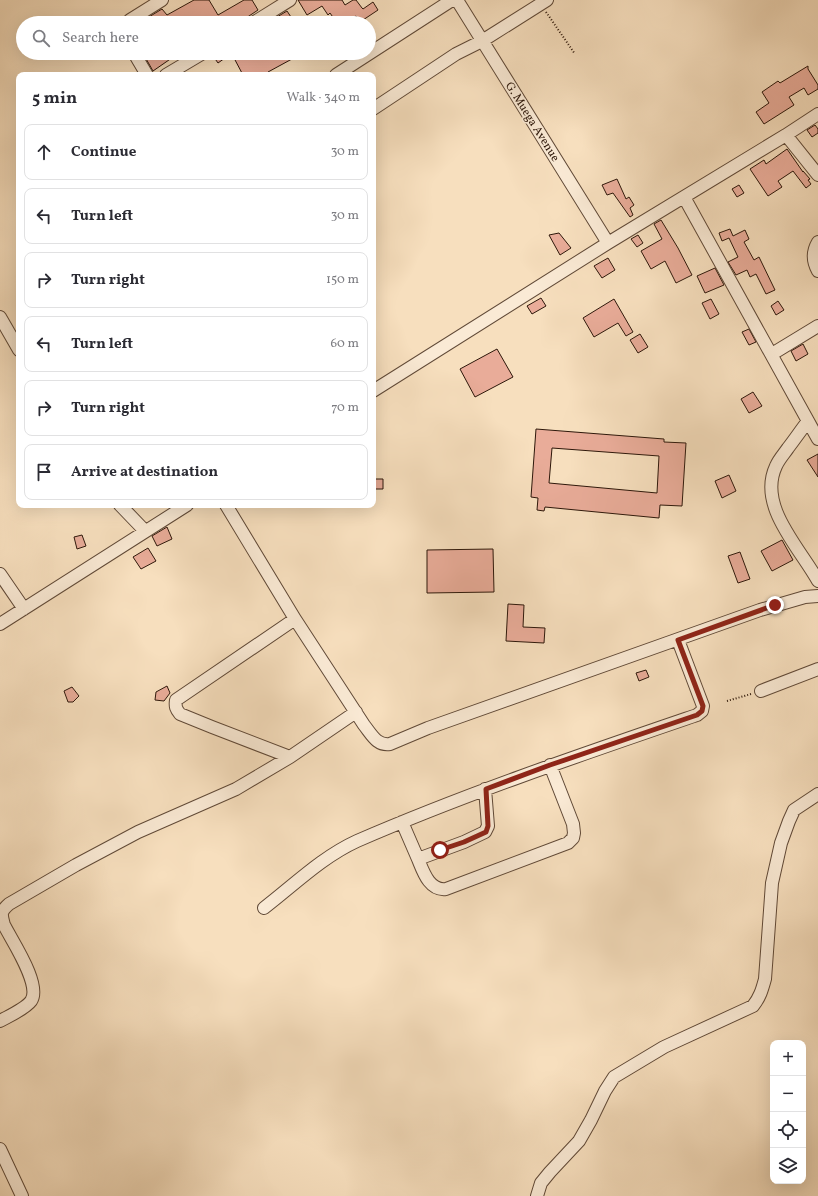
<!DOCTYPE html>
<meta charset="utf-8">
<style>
body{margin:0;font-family:Vollkorn,serif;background:#f2f2f3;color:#2b2b33}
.controls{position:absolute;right:12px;bottom:12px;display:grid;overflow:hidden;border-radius:8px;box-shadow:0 4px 16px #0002}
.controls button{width:36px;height:36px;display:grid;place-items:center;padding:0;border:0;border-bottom:1px solid #e1e1e2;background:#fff;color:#2b2b33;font:20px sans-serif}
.stop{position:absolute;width:12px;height:12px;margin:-9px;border:3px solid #8f2418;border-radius:50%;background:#fff}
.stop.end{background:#8f2418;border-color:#fff;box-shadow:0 1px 4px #0008}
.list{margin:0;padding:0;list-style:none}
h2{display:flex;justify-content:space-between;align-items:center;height:52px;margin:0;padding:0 16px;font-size:17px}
h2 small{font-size:13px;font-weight:400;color:#7c7c81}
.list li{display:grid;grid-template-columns:26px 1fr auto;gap:12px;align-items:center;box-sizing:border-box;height:56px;margin:0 8px 8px;padding:0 8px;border:1px solid #e1e1e2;border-radius:8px}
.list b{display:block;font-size:15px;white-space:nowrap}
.list em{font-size:13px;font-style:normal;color:#7c7c81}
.icon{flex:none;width:22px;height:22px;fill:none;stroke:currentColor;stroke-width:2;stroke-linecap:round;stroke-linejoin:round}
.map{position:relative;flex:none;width:818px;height:1196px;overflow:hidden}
.search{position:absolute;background:#fff;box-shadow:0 4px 16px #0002;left:16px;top:16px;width:360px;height:44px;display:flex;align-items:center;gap:10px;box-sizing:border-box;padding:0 14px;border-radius:22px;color:#7c7c81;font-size:15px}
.panel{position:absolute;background:#fff;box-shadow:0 4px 16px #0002;left:16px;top:72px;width:360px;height:436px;border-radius:8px}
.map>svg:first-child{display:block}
.building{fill:#e9ac99;stroke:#2d170a;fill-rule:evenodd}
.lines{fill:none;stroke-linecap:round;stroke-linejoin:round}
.minor-casing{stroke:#604937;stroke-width:14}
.path{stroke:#2d170a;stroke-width:2;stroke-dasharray:1 2;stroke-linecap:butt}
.minor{stroke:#faead5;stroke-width:12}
.route{stroke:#8f2418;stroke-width:5}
.labels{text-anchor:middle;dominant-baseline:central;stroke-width:3;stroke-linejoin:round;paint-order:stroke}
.street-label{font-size:12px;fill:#2d170a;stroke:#faead5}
</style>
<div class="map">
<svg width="818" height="1196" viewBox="0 0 818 1196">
<rect width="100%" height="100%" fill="#f7dfbe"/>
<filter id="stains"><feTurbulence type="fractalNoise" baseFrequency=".005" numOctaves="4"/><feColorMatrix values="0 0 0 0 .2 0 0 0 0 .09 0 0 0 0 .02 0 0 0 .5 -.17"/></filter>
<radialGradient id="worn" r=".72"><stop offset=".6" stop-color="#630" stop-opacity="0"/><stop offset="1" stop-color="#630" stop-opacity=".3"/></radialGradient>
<!-- building -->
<path class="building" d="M 194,0 L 209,0 L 218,15 L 244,0 L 252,0 L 258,10 L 243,20 L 245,23 L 139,23 L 162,9 L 167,15 Z
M 298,0 L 342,0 L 345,5 L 353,0 L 356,0 L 362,8 L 363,9 L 373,2 L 378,10 L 360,22 L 356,16 L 344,23 L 337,23 L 330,13 L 328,15 L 322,6 L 307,15 Z
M 287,11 L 295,23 L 267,23 Z
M 151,53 L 179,53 L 153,71 L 145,57 Z
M 211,53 L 222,53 L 225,58 L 218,63 Z
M 245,53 L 303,53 L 268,72 L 270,75 L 243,75 L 234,58 Z
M 808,66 L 808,69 L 818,85 L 818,89 L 808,95 L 804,88 L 789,97 L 794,105 L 764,124 L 756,112 L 769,103 L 762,92 L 778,81 L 780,83 Z
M 815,125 L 818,129 L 818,133 L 812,137 L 807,130 Z
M 787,149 L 803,172 L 803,171 L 810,179 L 808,180 L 811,184 L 806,188 L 793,171 L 778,181 L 782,187 L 768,196 L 750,169 L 764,160 L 766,164 Z
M 617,179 L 626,199 L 629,197 L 634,205 L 630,208 L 633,215 L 630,217 L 613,193 L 607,195 L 602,185 Z
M 739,185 L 744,193 L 737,197 L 732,189 Z
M 661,220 L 678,248 L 692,275 L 676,283 L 665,261 L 651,269 L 641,251 L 662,239 L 654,224 Z
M 730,229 L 733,236 L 745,230 L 749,239 L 744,242 L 754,260 L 759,257 L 775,290 L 766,294 L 756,274 L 750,277 L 747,270 L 736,275 L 728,262 L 738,257 L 729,238 L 722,241 L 719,233 Z
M 559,233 L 571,248 L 560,255 L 549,235 Z
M 638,235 L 643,243 L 637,247 L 631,239 Z
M 608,258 L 615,270 L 602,278 L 594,266 Z
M 715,268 L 724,285 L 705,293 L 697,276 Z
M 541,298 L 546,306 L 532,314 L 527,306 Z
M 614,299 L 633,332 L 626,336 L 618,323 L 594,337 L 583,318 Z
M 711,299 L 719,314 L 710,319 L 702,303 Z
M 778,301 L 784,310 L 776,315 L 771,306 Z
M 749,329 L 756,342 L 749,345 L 742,332 Z
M 640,334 L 648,347 L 638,353 L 630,340 Z
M 803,344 L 808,354 L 796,361 L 791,351 Z
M 497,349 L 513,377 L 475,397 L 460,369 Z
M 753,392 L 762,406 L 749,413 L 741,399 Z
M 536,429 L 664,439 L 664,442 L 686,443 L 682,506 L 660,505 L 659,518 L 545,507 L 544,511 L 537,510 L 538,498 L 531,497 ZM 552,448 L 659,456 L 657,493 L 549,483 Z
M 818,454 L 818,477 L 807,460 Z
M 729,475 L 736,491 L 722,498 L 715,481 Z
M 373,479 L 383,479 L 383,489 L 374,489 Z
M 167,527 L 172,539 L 157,546 L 152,536 Z
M 82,535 L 86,546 L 77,549 L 74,537 Z
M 782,540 L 793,560 L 772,571 L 761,551 Z
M 148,548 L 156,561 L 141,569 L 133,557 Z
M 493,549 L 494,592 L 427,593 L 427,550 Z
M 740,552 L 750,579 L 738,583 L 728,556 Z
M 508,604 L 524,605 L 523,627 L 545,628 L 544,643 L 506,641 Z
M 646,670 L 649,677 L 639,681 L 636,673 Z
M 167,686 L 170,693 L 164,701 L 155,700 L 156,692 Z
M 72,687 L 79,696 L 73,702 L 68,702 L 64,691 Z"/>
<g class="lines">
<defs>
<path id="minor" d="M 457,0 L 608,243
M 127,23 L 130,20 L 162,0
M 253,23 L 290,0
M 134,53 L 147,75
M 166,75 L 203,53
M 336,75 L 452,0
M 373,109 L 456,54 L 482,41 L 547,0
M 786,135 L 818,175
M 684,197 L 808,421 C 801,430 795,439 788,448 C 784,454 779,459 776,466 C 757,506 800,548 818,581
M 818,242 C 812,252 813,262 818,271
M 0,317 L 19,350
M 772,354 L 818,326
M 373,391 L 608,243 L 786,135 L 818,114
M 808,421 L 818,439
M 120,505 L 145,531
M 226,505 L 295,619 L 364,725 C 372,735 377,746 390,744 L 428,728 L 760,610 L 805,597 L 818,596
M 0,574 L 24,609
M 0,624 L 187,505
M 761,691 L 818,669
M 290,757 L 212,727 L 180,714 C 176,709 175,707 176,700 L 295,619
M 402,822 L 418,859 L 464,842 L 485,832 L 488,826 L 485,789
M 418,859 C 423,871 429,891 446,889 L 568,843 L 573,838 L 574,833 L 573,824 L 550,765
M 264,908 C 294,885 322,857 357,841 C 468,793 583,754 697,715 L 702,711 L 703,706 L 678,640
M 0,1021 C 9,1016 25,1009 31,1001 C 42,985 12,941 4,925 C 1,914 0,912 9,904 L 76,865 L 138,832 L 236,789 L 290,757 L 356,712
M 0,1149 L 22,1196
M 537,1196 L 541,1183 L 550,1172 L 579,1141 L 591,1120 L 605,1091 L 614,1077 L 664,1047 L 753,1006 C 760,997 762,990 765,979 L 772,883 L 781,843 L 789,821 L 794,810 L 818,794"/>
</defs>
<!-- minor casing -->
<use href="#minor" class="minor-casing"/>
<!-- path -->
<path class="path" d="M 546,12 L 575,54
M 727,701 L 751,694"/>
<!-- minor -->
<use href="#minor" class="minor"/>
</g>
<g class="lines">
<!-- route -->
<path class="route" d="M 440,850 L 464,842 L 486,832 L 488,826 L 486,789 L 550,765 L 697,715 L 702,711 L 703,706 L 678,640 L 775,605"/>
</g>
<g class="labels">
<!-- street labels -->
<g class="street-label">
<text transform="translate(532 122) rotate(58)">G. Muega Avenue</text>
</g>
</g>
<rect width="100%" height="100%" filter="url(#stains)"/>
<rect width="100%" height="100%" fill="url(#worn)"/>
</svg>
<div class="controls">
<button>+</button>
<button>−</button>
<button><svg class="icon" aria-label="locate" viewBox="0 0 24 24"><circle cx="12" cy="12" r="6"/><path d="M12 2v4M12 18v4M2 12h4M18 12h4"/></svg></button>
<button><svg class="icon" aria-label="layers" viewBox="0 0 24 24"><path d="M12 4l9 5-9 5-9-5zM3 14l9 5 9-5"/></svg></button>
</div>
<div class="stop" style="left:440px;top:850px"></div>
<div class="stop end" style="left:775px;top:605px"></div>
<div class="search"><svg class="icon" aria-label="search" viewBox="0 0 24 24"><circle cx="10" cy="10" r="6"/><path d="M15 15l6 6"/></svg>Search here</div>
<section class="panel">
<h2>5 min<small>Walk · 340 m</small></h2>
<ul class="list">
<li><svg class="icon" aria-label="ahead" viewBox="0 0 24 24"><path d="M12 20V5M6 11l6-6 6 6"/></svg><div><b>Continue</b></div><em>30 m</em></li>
<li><svg class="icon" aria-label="left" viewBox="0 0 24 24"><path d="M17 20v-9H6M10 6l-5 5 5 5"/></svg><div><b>Turn left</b></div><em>30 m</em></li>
<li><svg class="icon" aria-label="right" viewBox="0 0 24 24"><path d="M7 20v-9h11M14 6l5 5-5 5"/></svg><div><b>Turn right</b></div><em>150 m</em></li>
<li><svg class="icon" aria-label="left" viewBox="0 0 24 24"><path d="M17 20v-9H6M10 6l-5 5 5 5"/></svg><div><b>Turn left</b></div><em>60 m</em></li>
<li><svg class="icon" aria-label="right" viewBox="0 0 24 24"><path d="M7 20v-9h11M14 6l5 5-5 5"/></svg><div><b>Turn right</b></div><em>70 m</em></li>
<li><svg class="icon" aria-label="arrive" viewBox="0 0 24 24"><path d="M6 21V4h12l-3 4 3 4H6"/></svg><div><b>Arrive at destination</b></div></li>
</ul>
</section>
</div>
